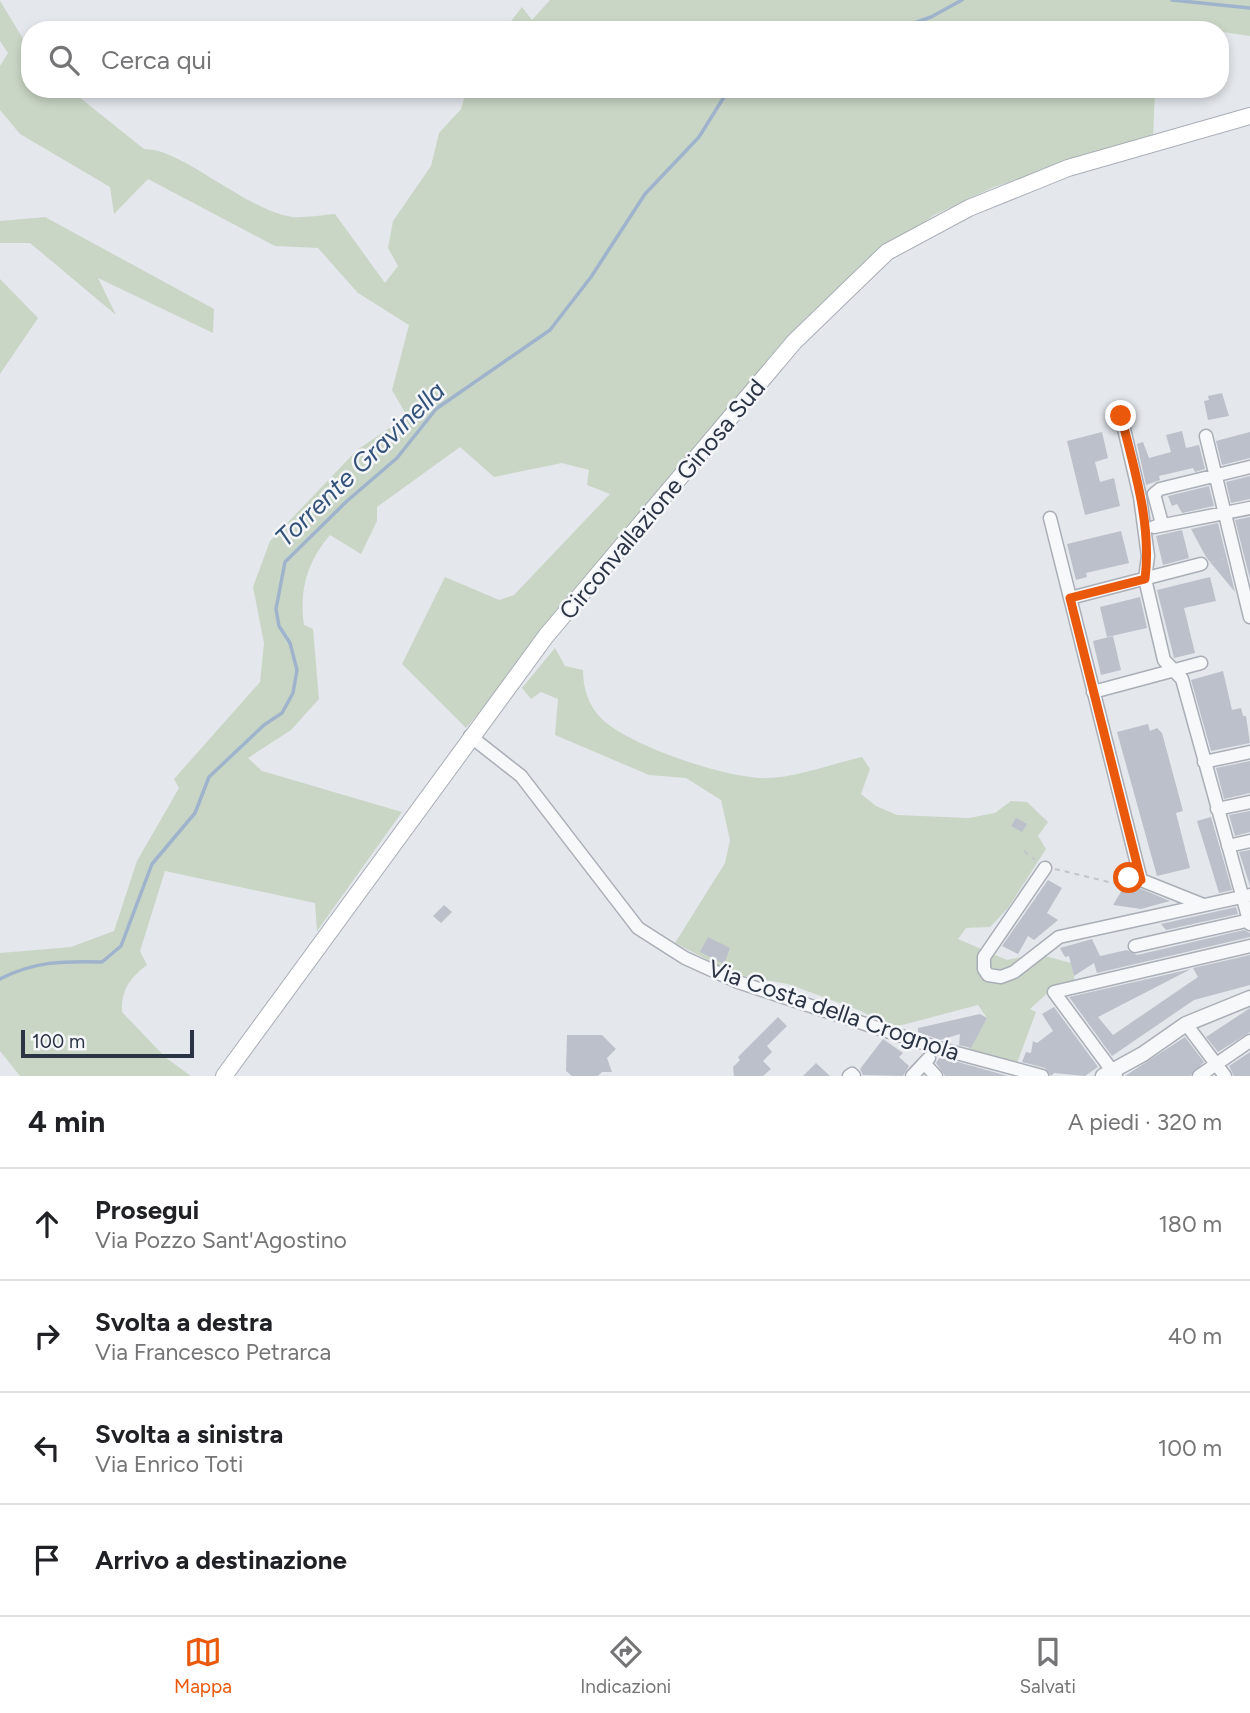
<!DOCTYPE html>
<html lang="it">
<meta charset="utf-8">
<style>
body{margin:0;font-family:Figtree,sans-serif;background:#f2f2f2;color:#202124}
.scale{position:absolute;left:21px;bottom:18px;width:173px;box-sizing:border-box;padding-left:7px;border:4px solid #2b3445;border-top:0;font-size:19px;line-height:24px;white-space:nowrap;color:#2b3445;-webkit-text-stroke:5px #f4f6f9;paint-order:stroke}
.stop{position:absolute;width:21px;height:21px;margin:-16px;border:5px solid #ea580c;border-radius:50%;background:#fff}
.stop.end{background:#ea580c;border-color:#fff;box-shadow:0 2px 7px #0008}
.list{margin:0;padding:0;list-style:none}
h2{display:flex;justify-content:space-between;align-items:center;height:91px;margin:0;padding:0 28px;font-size:30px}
h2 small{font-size:23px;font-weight:400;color:#757577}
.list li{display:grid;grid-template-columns:46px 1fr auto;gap:21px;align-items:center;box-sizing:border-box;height:112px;padding:0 28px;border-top:2px solid #e0e0e0}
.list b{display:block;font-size:26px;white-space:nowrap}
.list p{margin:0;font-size:23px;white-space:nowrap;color:#757577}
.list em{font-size:23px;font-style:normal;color:#757577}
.icon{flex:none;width:38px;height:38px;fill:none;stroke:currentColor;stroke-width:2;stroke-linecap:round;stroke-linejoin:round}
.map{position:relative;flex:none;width:1250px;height:1076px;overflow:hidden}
.search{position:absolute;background:#fff;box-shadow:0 4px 10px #0003;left:21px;right:21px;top:21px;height:77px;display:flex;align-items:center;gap:18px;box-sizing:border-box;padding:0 24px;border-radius:28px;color:#757577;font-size:26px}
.sheet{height:539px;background:#fff}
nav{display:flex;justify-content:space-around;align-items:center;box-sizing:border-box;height:98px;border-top:2px solid #e0e0e0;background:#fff;font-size:19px;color:#757577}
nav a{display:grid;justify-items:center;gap:4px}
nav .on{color:#ea580c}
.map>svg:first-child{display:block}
.green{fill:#c9d6c5}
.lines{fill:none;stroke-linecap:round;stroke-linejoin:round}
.stream{stroke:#9fb4cc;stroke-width:3.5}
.building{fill:#bbc0ca}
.minor-casing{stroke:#a9aeb7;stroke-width:15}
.tertiary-casing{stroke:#a9aeb7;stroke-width:17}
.secondary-casing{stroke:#a9aeb7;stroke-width:18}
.path{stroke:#c2c5cb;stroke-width:2;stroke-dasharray:5 5;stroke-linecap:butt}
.minor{stroke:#f7f8fa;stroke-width:12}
.tertiary{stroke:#f7f8fa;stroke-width:14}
.secondary{stroke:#fff;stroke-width:16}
.route{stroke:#ea580c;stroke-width:9}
.labels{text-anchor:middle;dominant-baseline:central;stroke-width:5;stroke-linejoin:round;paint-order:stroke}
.street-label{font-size:24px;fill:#2b3445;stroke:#f4f6f9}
.water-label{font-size:26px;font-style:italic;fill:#34527a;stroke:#f4f6f9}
</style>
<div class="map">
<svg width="1250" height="1076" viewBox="0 0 1250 1076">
<rect width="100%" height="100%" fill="#e4e7ec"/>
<!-- green -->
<path class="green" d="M 550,0 L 1250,0 L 1250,36 L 1158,22 L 1157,30 L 504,30 L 522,7 L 532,20 Z
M 0,1 L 30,50 L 30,89 L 69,89 L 144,149 C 182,148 245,210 292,217 C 305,218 322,215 335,214 L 385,283 L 398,266 L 388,248 L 393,221 L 431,166 L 439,133 L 461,109 L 467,89 L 1155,89 L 1153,137 L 994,187 L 934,215 L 872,257 L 789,341 L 466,728 L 402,664 L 445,577 L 499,600 L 514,595 L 610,494 L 587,485 L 589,470 L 562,463 L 494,477 L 460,447 L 377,507 L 377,521 L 361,554 L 330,535 C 307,562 299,590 304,625 L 313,629 L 319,699 L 291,730 L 248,758 L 262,771 L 402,812 L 317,931 L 315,903 L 165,871 L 140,951 L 147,965 C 130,978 121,990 122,1012 L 166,1058 L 191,1076 L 20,1076 L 0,1051 L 0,953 L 71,947 L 114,931 L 137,861 L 179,788 L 174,779 L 260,682 L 264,643 L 253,587 L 270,541 L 357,450 L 407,416 L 392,390 L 409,325 L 358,293 L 318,248 L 275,246 L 148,179 L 114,214 L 110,187 L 20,134 L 0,110 L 0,66 L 8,53 L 0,41 Z
M 45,217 L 214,309 L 213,333 L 98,278 L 116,315 L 30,243 L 0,243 L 0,221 Z
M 0,279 L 38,318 L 0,374 Z
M 555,648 L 565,666 L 583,670 C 583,687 588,706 602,719 C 630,746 727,779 767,778 C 795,778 834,763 862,757 L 870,769 L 861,794 L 876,806 L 897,815 L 969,818 L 995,813 L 1011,801 L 1027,802 L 1048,822 L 1038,836 L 1046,849 L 1008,908 L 990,927 L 966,928 L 958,939 L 1007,960 L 1038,954 L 1071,963 L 1075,982 L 1053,988 L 1030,1009 L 1036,1012 L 1017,1063 L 968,1050 L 987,1018 L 978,1005 L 891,1028 L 861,1011 L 788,984 L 737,975 L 675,943 L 725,863 L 730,840 L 721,800 L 686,778 L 649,775 L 555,735 L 558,699 L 541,692 L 531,699 L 522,688 Z"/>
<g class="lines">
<!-- stream -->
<path class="stream" d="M 1172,0 L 1250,8
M 894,30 L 931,17 L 962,0
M 0,979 C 35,961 63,961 102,962 L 121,946 L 152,864 L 195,813 L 209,777 L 264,725 L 282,713 L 293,693 L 297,670 L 290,643 L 279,626 L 276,609 L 285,562 L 347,501 L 397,458 L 436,409 L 550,330 L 591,277 L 645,194 L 699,137 L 729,89"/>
</g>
<!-- building -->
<path class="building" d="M 1222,393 L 1229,416 L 1208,420 L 1204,401 L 1209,400 L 1208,396 Z
M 1182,431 L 1186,448 L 1199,445 L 1205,469 L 1195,472 L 1193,468 L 1159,476 L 1160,480 L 1146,485 L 1137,444 L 1143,442 L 1149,458 L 1171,452 L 1166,435 Z
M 1102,432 L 1108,458 L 1095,462 L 1100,482 L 1114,478 L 1120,506 L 1085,515 L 1067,441 Z
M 1250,432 L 1250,458 L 1222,465 L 1216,441 Z
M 1250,476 L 1250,499 L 1231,503 L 1226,482 Z
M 1209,486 L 1214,506 L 1182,513 L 1177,504 L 1172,506 L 1168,496 Z
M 1250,517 L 1250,579 L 1235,520 Z
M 1218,523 L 1235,592 L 1206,557 L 1191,529 Z
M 1182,530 L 1189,558 L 1163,565 L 1156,536 Z
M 1121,531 L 1129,563 L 1086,573 L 1087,577 L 1076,580 L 1067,544 Z
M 1210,577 L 1216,601 L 1184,608 L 1195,653 L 1174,658 L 1157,590 Z
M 1140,597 L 1147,628 L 1107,637 L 1100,607 Z
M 1113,636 L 1121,670 L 1101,675 L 1093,641 Z
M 1223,671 L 1232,710 L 1241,708 L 1243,716 L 1246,716 L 1250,743 L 1211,751 L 1191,680 Z
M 1148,724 L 1150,731 L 1157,728 L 1162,733 L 1183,811 L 1176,813 L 1190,868 L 1157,876 L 1117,732 Z
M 1250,761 L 1250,793 L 1224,799 L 1216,768 Z
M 1250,811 L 1250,832 L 1235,836 L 1229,815 Z
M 1211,817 L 1232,890 L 1219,893 L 1197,821 Z
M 1016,818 L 1027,824 L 1022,832 L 1011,826 Z
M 1250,850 L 1250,886 L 1239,852 Z
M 1048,880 L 1062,888 L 1047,913 L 1058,920 L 1034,940 L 1028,936 L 1018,954 L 1002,946 Z
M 1125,885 L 1139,888 L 1170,901 L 1141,909 L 1113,905 Z
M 444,905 L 452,912 L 441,923 L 433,916 Z
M 1236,907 L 1238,914 L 1166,930 L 1161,924 Z
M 1244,930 L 1250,933 L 1250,937 L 1097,973 L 1094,963 L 1074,976 L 1069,956 L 1065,957 L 1060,948 L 1092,939 L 1100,956 L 1127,950 L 1137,955 Z
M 708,937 L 730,948 L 724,964 L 700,952 Z
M 1250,955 L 1250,985 L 1194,1000 L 1112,1056 L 1069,997 L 1191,969 L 1098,1017 L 1113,1035 L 1198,977 L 1193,968 Z
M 1054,1007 L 1098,1067 L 1085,1076 L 1054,1073 L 1051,1076 L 1045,1068 L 1022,1062 L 1026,1052 L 1031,1053 L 1033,1041 L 1037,1043 L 1053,1031 L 1042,1014 Z
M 1250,1008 L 1250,1032 L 1218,1052 L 1206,1037 Z
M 980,1014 L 987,1018 L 971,1048 L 959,1045 L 960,1034 L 940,1040 L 918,1032 L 918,1028 Z
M 778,1017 L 787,1026 L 767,1046 L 772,1052 L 763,1061 L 771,1069 L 763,1076 L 734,1076 L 733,1067 L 740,1060 L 738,1057 Z
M 567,1035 L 602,1035 L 616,1049 L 607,1058 L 612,1072 L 602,1072 L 598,1076 L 572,1076 L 566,1071 Z
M 1185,1037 L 1204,1062 L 1190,1076 L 1125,1076 Z
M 883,1039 L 903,1053 L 899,1057 L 909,1066 L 903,1076 L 863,1075 L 860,1069 Z
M 1250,1052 L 1250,1076 L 1234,1076 L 1229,1066 Z
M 940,1057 L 1008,1076 L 945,1076 L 936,1063 Z
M 816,1063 L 830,1076 L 803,1076 Z"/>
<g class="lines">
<defs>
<path id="minor" d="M 1121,416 L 1140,497 L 1148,556 L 1145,579 L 1164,660 L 1182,679 L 1250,924
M 1206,436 L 1250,617
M 1050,518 L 1141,880
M 1159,525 L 1161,520 L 1154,494 L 1160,489 L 1250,467
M 1154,527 L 1250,508
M 1070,598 L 1201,564
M 1093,692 L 1201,663
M 470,736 L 521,776 L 638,928 L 685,958 L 738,982 L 938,1048 L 1042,1076
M 1204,762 L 1250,752
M 1217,809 L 1250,802
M 1228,846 L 1250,841
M 1045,868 L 984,957 L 984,969 L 988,975 L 1001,977 L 1014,972 L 1059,937 L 1250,895
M 1129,878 L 1141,880 L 1201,904
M 1135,946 L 1250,920
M 1186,1024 L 1225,1076
M 924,1063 L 936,1076
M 849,1076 L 852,1074 L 854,1076
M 912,1076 L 929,1058
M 1116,1076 L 1054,992 L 1250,946
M 1199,1076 L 1250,1041"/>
<path id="tertiary" d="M 1103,1076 L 1143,1054 L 1186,1024 L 1250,998"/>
<path id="secondary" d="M 224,1076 L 546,636 L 794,342 L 887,252 L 969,208 L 1068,168 L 1250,116"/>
</defs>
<!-- minor casing -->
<use href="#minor" class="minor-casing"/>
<!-- tertiary casing -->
<use href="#tertiary" class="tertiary-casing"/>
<!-- secondary casing -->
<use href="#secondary" class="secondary-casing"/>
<!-- path -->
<path class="path" d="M 1212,562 L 1224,559
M 1024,851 L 1035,860
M 1055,869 L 1113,883 L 1118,882"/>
<!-- minor -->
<use href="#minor" class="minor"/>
<!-- tertiary -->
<use href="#tertiary" class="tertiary"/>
<!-- secondary -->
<use href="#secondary" class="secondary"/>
</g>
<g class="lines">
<!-- route -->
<path class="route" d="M 1121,416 C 1134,468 1152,525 1145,579 L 1070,598 L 1141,880 L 1129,878"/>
</g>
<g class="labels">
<!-- street labels -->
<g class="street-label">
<text transform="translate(662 499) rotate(-50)">Circonvallazione Ginosa Sud</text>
<text transform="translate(834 1010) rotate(19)">Via Costa della Crognola</text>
</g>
<!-- water labels -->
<g class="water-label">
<text transform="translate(360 464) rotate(-44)">Torrente Gravinella</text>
</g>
</g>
</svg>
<div class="scale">100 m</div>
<div class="stop" style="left:1129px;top:878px"></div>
<div class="stop end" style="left:1121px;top:416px"></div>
<div class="search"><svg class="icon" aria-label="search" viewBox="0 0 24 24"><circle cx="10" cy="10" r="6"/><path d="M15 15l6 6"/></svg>Cerca qui</div>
</div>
<section class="sheet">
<h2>4 min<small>A piedi · 320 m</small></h2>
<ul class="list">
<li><svg class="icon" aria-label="ahead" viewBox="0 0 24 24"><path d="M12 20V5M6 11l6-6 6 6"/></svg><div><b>Prosegui</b><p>Via Pozzo Sant'Agostino</p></div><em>180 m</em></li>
<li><svg class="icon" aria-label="right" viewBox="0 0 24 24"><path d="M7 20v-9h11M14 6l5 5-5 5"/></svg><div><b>Svolta a destra</b><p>Via Francesco Petrarca</p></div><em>40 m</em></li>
<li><svg class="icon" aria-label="left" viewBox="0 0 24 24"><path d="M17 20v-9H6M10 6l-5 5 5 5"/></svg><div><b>Svolta a sinistra</b><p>Via Enrico Toti</p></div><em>100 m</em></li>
<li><svg class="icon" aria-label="arrive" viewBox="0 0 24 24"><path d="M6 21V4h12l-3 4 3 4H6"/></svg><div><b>Arrivo a destinazione</b></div></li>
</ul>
</section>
<nav>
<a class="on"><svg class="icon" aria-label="map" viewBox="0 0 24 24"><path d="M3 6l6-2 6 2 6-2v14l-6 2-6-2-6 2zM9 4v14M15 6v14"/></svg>Mappa</a>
<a><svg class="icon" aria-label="directions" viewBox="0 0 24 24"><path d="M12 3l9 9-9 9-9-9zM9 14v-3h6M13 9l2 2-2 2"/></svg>Indicazioni</a>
<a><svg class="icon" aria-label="saved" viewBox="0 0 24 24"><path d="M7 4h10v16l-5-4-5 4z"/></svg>Salvati</a>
</nav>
